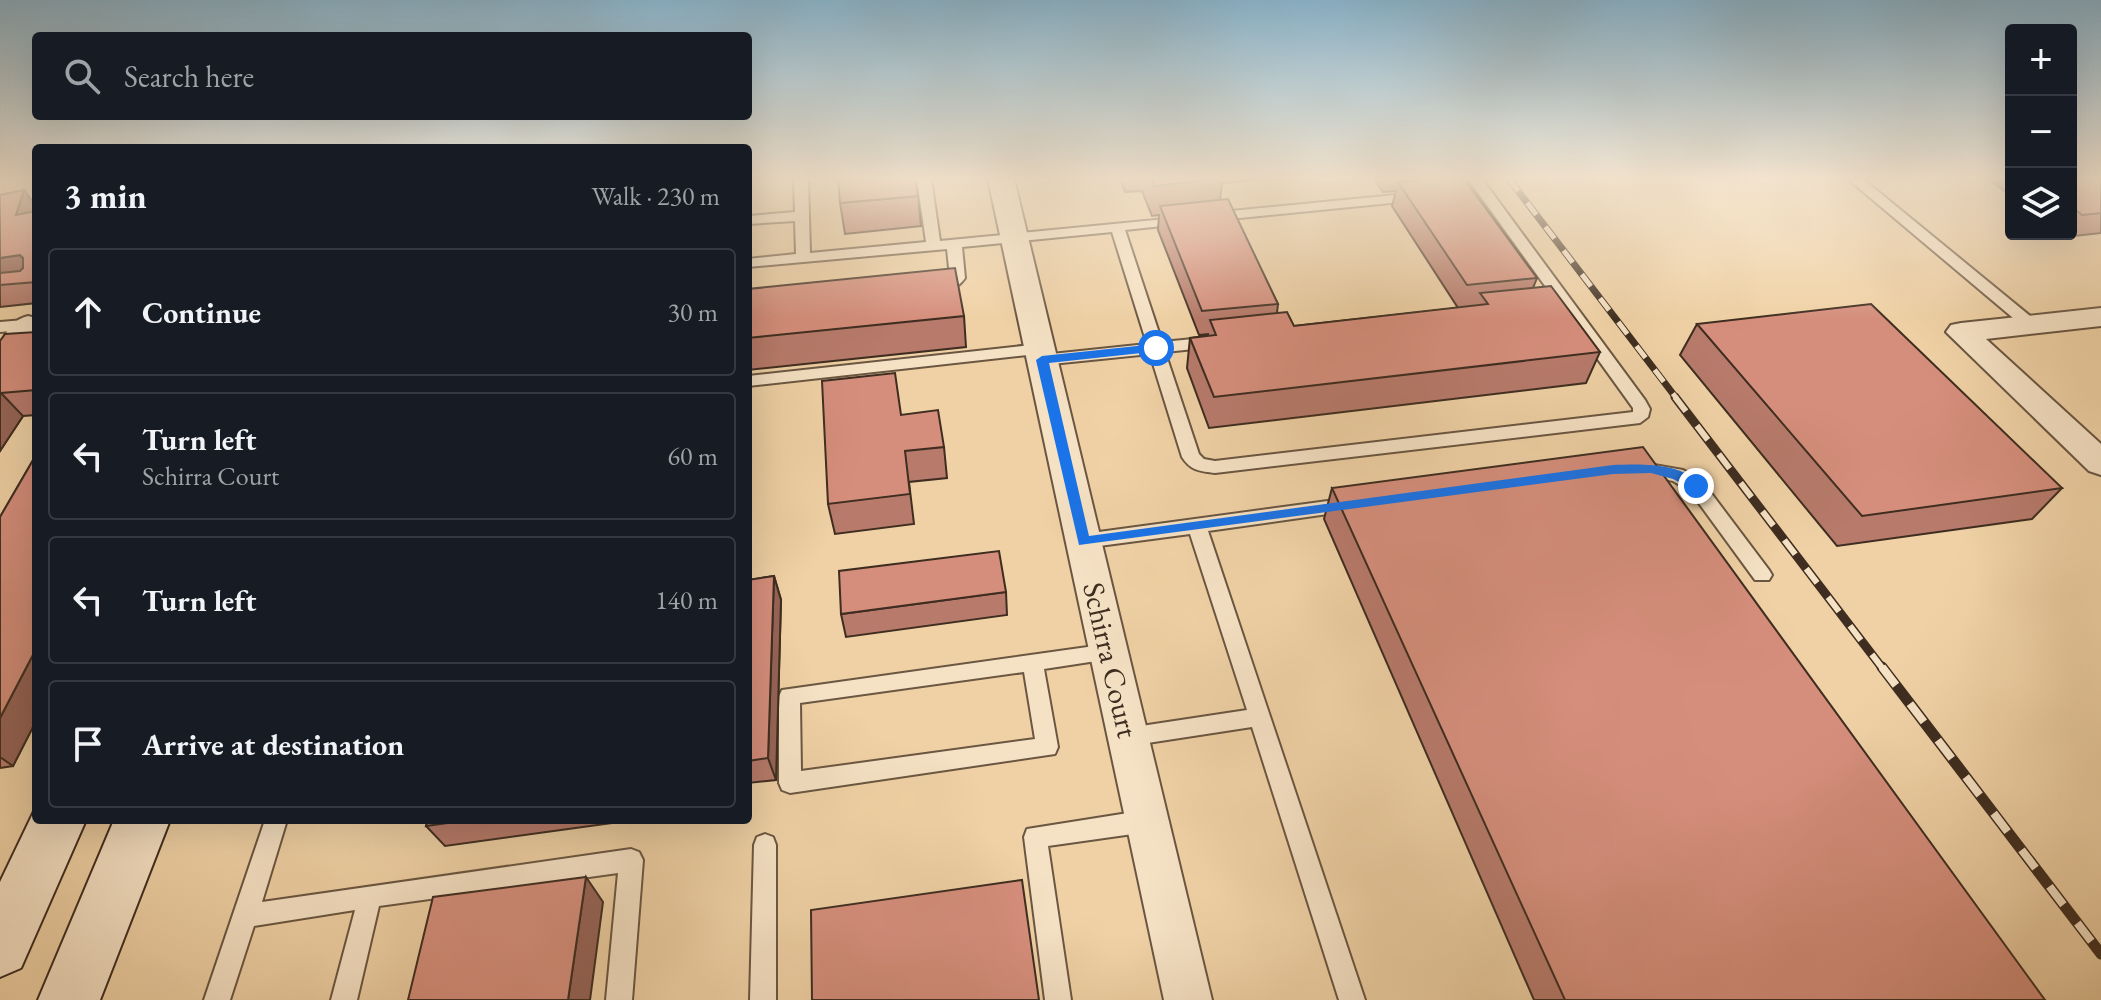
<!DOCTYPE html>
<meta charset="utf-8">
<style>
body{margin:0;font-family:"EB Garamond",serif;background:#20242c;color:#f1f3f6}
.controls{position:absolute;right:24px;top:24px;display:grid;overflow:hidden;border-radius:8px;box-shadow:0 8px 32px #0002}
.controls button{width:72px;height:72px;display:grid;place-items:center;padding:0;border:0;border-bottom:2px solid #363941;background:#171b24;color:#f1f3f6;font:40px sans-serif}
.stop{position:absolute;width:24px;height:24px;margin:-18px;border:6px solid #1a73e8;border-radius:50%;background:#fff}
.stop.end{background:#1a73e8;border-color:#fff;box-shadow:0 2px 8px #0008}
.list{margin:0;padding:0;list-style:none}
h2{display:flex;justify-content:space-between;align-items:center;height:104px;margin:0;padding:0 32px;font-size:34px}
h2 small{font-size:26px;font-weight:400;color:#9ea1a6}
.list li{display:grid;grid-template-columns:52px 1fr auto;gap:24px;align-items:center;box-sizing:border-box;height:128px;margin:0 16px 16px;padding:0 16px;border:2px solid #363941;border-radius:8px}
.list b{display:block;font-size:30px;white-space:nowrap}
.list p{margin:0;font-size:26px;white-space:nowrap;color:#9ea1a6}
.list em{font-size:26px;font-style:normal;color:#9ea1a6}
.icon{flex:none;width:44px;height:44px;fill:none;stroke:currentColor;stroke-width:2;stroke-linecap:round;stroke-linejoin:round}
.map{position:relative;flex:none;width:2101px;height:1000px;overflow:hidden}
.search{position:absolute;background:#171b24;box-shadow:0 8px 32px #0002;left:32px;top:32px;width:720px;height:88px;display:flex;align-items:center;gap:20px;box-sizing:border-box;padding:0 28px;border-radius:8px;color:#9ea1a6;font-size:30px}
.panel{position:absolute;background:#171b24;box-shadow:0 8px 32px #0002;left:32px;top:144px;width:720px;height:680px;border-radius:8px}
.map>svg:first-child{display:block}
.lines{fill:none;stroke-linecap:round;stroke-linejoin:round}
.lane-casing{stroke:#6a5641;stroke-width:4}
.street-casing{stroke:#6a5641;stroke-width:4}
.secondary-casing{stroke:#3e2d20;stroke-width:4}
.lane{fill:#f5e1c4;fill-rule:evenodd}
.street{fill:#f5e1c4;fill-rule:evenodd}
.secondary{fill:#f5e1c4;fill-rule:evenodd}
.rail-far2-casing{stroke:#3e2d20;stroke-width:7}
.rail-far1-casing{stroke:#3e2d20;stroke-width:9}
.rail-casing{stroke:#3e2d20;stroke-width:11}
.rail-far2{stroke:#f5e1c4;stroke-width:5;stroke-dasharray:15;stroke-linecap:butt}
.rail-far1{stroke:#f5e1c4;stroke-width:6;stroke-dasharray:18;stroke-linecap:butt}
.rail{stroke:#f5e1c4;stroke-width:8;stroke-dasharray:23;stroke-linecap:butt}
.wall{fill:#b77a6b;stroke:#3e2d20;stroke-width:2}
.shaded-wall{fill:#956357;stroke:#3e2d20;stroke-width:2}
.building{fill:#d58e7c;stroke:#3e2d20;stroke-width:2}
.route{fill:#1a73e8}
.labels{text-anchor:middle;dominant-baseline:central;stroke-width:8;stroke-linejoin:round;paint-order:stroke}
.street-label{font-size:30px;fill:#3e2d20;stroke:#f5e1c4}
</style>
<div class="map">
<svg width="2101" height="1000" viewBox="0 0 2101 1000">
<rect width="100%" height="100%" fill="#efd1a5"/>
<filter id="stains"><feTurbulence type="fractalNoise" baseFrequency=".0025" numOctaves="4"/><feColorMatrix values="0 0 0 0 .2 0 0 0 0 .09 0 0 0 0 .02 0 0 0 .5 -.17"/></filter>
<radialGradient id="worn" r=".72"><stop offset=".6" stop-color="#630" stop-opacity="0"/><stop offset="1" stop-color="#630" stop-opacity=".3"/></radialGradient>
<g class="lines">
<defs>
<path id="lane" d="M 794,179 L 808,179 L 810,253 L 926,242 L 917,179 L 931,179 L 940,241 L 1186,217 L 1186,223 L 1181,224 L 1125,230 L 1162,342 L 1214,337 L 1222,342 L 1214,347 L 1165,352 L 1199,454 L 1204,459 L 1215,461 L 1633,412 L 1633,408 L 1468,179 L 1482,179 L 1645,400 L 1650,409 L 1648,417 L 1640,423 L 1215,473 C 1200,471 1191,471 1182,457 L 1150,354 L 1042,365 L 1034,360 L 1042,355 L 1147,344 L 1112,232 L 962,247 L 965,278 C 957,289 942,298 931,287 L 950,277 L 947,249 L 748,267 L 748,259 L 796,254 L 795,221 L 748,224 L 748,216 L 795,212 Z
M 1848,179 L 1863,179 L 2035,320 L 2038,324 L 2035,328 L 2025,328 Z
M 1416,193 L 1421,194 L 1421,200 L 1210,221 L 1203,217 L 1210,213 Z
M 36,319 L 36,329 L 0,332 L 0,322 Z
M 1040,344 L 1046,345 L 1048,349 L 1046,353 L 748,386 L 748,376 Z
M 1637,462 L 1683,470 L 1702,481 L 1769,570 L 1772,575 L 1769,580 L 1755,580 L 1690,491 L 1673,481 L 1631,472 L 1628,468 Z
M 1350,498 L 1359,505 L 1356,510 L 1208,531 L 1365,1000 L 1339,1000 L 1252,727 L 1128,746 L 1120,744 L 1117,737 L 1120,730 L 1128,728 L 1247,710 L 1190,534 L 1084,548 L 1077,546 L 1075,541 L 1077,536 L 1084,534 Z
M 1109,644 L 1116,646 L 1119,652 L 1116,658 L 1044,669 L 1058,747 L 1055,754 L 790,793 L 782,790 L 779,783 L 779,696 L 782,690 ZM 1024,672 L 1035,739 L 801,771 L 800,703 Z
M 1147,810 L 1155,814 L 1158,821 L 1155,828 L 1147,832 L 1048,846 L 1071,1000 L 1045,1000 L 1024,837 L 1027,829 Z
M 265,820 L 287,820 L 262,902 L 631,849 L 639,852 L 643,860 L 632,1000 L 606,1000 L 618,873 L 379,906 L 357,1000 L 331,1000 L 355,910 L 254,926 L 230,1000 L 204,1000 Z
M 765,834 L 773,837 L 776,845 L 776,1000 L 750,1000 L 754,845 L 757,837 Z"/>
<path id="street" d="M 988,179 L 1014,179 L 1212,1000 L 1164,1000 Z
M 2101,308 L 2101,326 L 1986,339 L 2101,444 L 2101,475 L 2089,471 L 1946,332 L 1951,325 L 1961,323 Z
M 28,316 L 36,318 C 36,339 21,367 0,373 C 0,350 1,323 28,316 Z"/>
<path id="secondary" d="M 36,807 L 36,820 L 86,820 L 21,968 L 0,977 L 0,882 Z
M 114,820 L 170,820 L 100,1000 L 38,1000 Z"/>
</defs>
<!-- lane casing -->
<use href="#lane" class="lane-casing"/>
<!-- street casing -->
<use href="#street" class="street-casing"/>
<!-- secondary casing -->
<use href="#secondary" class="secondary-casing"/>
<!-- lane -->
<use href="#lane" class="lane"/>
<!-- street -->
<use href="#street" class="street"/>
<!-- secondary -->
<use href="#secondary" class="secondary"/>
<defs>
<path id="rail-far2" d="M 1509,179 L 1677,399"/>
<path id="rail-far1" d="M 1675,397 L 1883,669"/>
<path id="rail" d="M 1882,667 L 2101,954"/>
</defs>
<!-- rail-far2 casing -->
<use href="#rail-far2" class="rail-far2-casing"/>
<!-- rail-far1 casing -->
<use href="#rail-far1" class="rail-far1-casing"/>
<!-- rail casing -->
<use href="#rail" class="rail-casing"/>
<!-- rail-far2 -->
<use href="#rail-far2" class="rail-far2"/>
<!-- rail-far1 -->
<use href="#rail-far1" class="rail-far1"/>
<!-- rail -->
<use href="#rail" class="rail"/>
</g>
<!-- wall -->
<path class="wall" d="M 1120,179 L 1264,179 L 1222,183 L 1220,200 L 1278,304 L 1277,313 L 1294,326 L 1458,308 L 1392,206 L 1396,191 L 1383,192 L 1374,179 L 1464,179 L 1537,278 L 1533,288 L 1600,352 L 1586,383 L 1209,428 L 1187,368 L 1190,338 L 1208,336 L 1208,334 L 1199,335 L 1158,230 L 1159,215 L 1152,216 L 1142,191 L 1125,192 Z
M 1989,179 L 2011,179 L 2011,196 Z
M 2071,179 L 2101,179 L 2101,233 L 2065,237 L 2061,234 L 2071,234 Z
M 24,190 L 36,206 L 36,303 L 0,307 L 0,195 Z
M 918,196 L 921,226 L 845,234 L 840,203 Z
M 748,289 L 964,316 L 966,347 L 748,370 Z
M 1697,324 L 2062,488 L 2032,519 L 1837,546 L 1680,355 Z
M 36,332 L 36,415 L 23,416 L 0,451 L 0,341 Z
M 901,415 L 944,447 L 947,478 L 909,482 L 914,524 L 835,534 L 828,504 Z
M 36,455 L 36,721 L 13,766 L 0,768 L 0,517 Z
M 1332,488 L 2045,1000 L 1534,1000 L 1324,519 Z
M 774,576 L 781,600 L 776,780 L 748,783 L 748,580 Z
M 1006,592 L 1007,615 L 846,637 L 841,614 Z
M 428,820 L 634,820 L 445,846 L 426,826 Z"/>
<!-- shaded-wall -->
<path class="shaded-wall" d="M 24,190 L 36,206 L 36,220 L 16,215 Z
M 20,255 L 36,275 L 0,280 L 0,258 Z
M 1,393 L 23,416 L 0,451 L 0,395 Z
M 774,576 L 781,600 L 776,780 L 768,758 Z
M 36,649 L 36,721 L 13,766 L 0,757 L 0,718 Z
M 586,877 L 603,902 L 590,1000 L 568,1000 Z"/>
<!-- building -->
<path class="building" d="M 838,179 L 915,179 L 918,196 L 840,203 Z
M 1152,179 L 1222,179 L 1154,186 Z
M 1432,179 L 1464,179 L 1537,278 L 1467,285 L 1398,182 Z
M 2071,179 L 2101,179 L 2101,213 L 2082,215 L 2071,206 Z
M 24,190 L 16,215 L 36,211 L 36,282 L 0,285 L 0,273 L 20,271 L 23,268 L 23,258 L 20,255 L 0,258 L 0,195 Z
M 1228,199 L 1278,304 L 1202,311 L 1160,206 Z
M 955,268 L 964,316 L 748,338 L 748,289 Z
M 1551,286 L 1600,352 L 1214,397 L 1190,338 L 1216,335 L 1210,320 L 1287,312 L 1294,326 L 1488,304 L 1480,293 Z
M 1871,304 L 2062,488 L 1862,516 L 1697,324 Z
M 36,332 L 36,390 L 1,393 L 0,395 L 0,341 L 5,334 Z
M 895,373 L 901,415 L 938,410 L 944,447 L 905,451 L 910,494 L 828,504 L 822,381 Z
M 1643,447 L 2045,1000 L 1565,1000 L 1332,488 Z
M 36,455 L 36,649 L 0,718 L 0,517 Z
M 999,551 L 1006,592 L 841,614 L 839,571 Z
M 774,576 L 768,758 L 748,761 L 748,580 Z
M 428,820 L 469,820 L 426,826 Z
M 586,877 L 568,1000 L 408,1000 L 433,897 Z
M 1022,880 L 1039,1000 L 812,1000 L 811,910 Z"/>
<!-- sky -->
<linearGradient id="sky" x2="0" y2="1"><stop stop-color="#89b5ce"/><stop offset="0.56" stop-color="#f8ead6"/><stop offset="1" stop-color="#f8ead6" stop-opacity="0"/></linearGradient>
<rect width="2101" height="319" fill="url(#sky)"/>
<!-- route -->
<path class="route" d="M 1156,344 L 1162,348 L 1160,351 L 1049,363 L 1089,536 L 1613,465 C 1642,464 1681,462 1703,486 L 1696,491 L 1673,479 L 1651,473 L 1613,474 L 1079,545 L 1036,360 L 1042,356 Z"/>
<g class="labels">
<!-- street labels -->
<g class="street-label">
<text transform="translate(1111 660) rotate(77)">Schirra Court</text>
</g>
</g>
<rect width="100%" height="100%" filter="url(#stains)"/>
<rect width="100%" height="100%" fill="url(#worn)"/>
</svg>
<div class="controls">
<button>+</button>
<button>−</button>
<button><svg class="icon" aria-label="layers" viewBox="0 0 24 24"><path d="M12 4l9 5-9 5-9-5zM3 14l9 5 9-5"/></svg></button>
</div>
<div class="stop" style="left:1156px;top:348px"></div>
<div class="stop end" style="left:1696px;top:486px"></div>
<div class="search"><svg class="icon" aria-label="search" viewBox="0 0 24 24"><circle cx="10" cy="10" r="6"/><path d="M15 15l6 6"/></svg>Search here</div>
<section class="panel">
<h2>3 min<small>Walk · 230 m</small></h2>
<ul class="list">
<li><svg class="icon" aria-label="ahead" viewBox="0 0 24 24"><path d="M12 20V5M6 11l6-6 6 6"/></svg><div><b>Continue</b></div><em>30 m</em></li>
<li><svg class="icon" aria-label="left" viewBox="0 0 24 24"><path d="M17 20v-9H6M10 6l-5 5 5 5"/></svg><div><b>Turn left</b><p>Schirra Court</p></div><em>60 m</em></li>
<li><svg class="icon" aria-label="left" viewBox="0 0 24 24"><path d="M17 20v-9H6M10 6l-5 5 5 5"/></svg><div><b>Turn left</b></div><em>140 m</em></li>
<li><svg class="icon" aria-label="arrive" viewBox="0 0 24 24"><path d="M6 21V4h12l-3 4 3 4H6"/></svg><div><b>Arrive at destination</b></div></li>
</ul>
</section>
</div>
